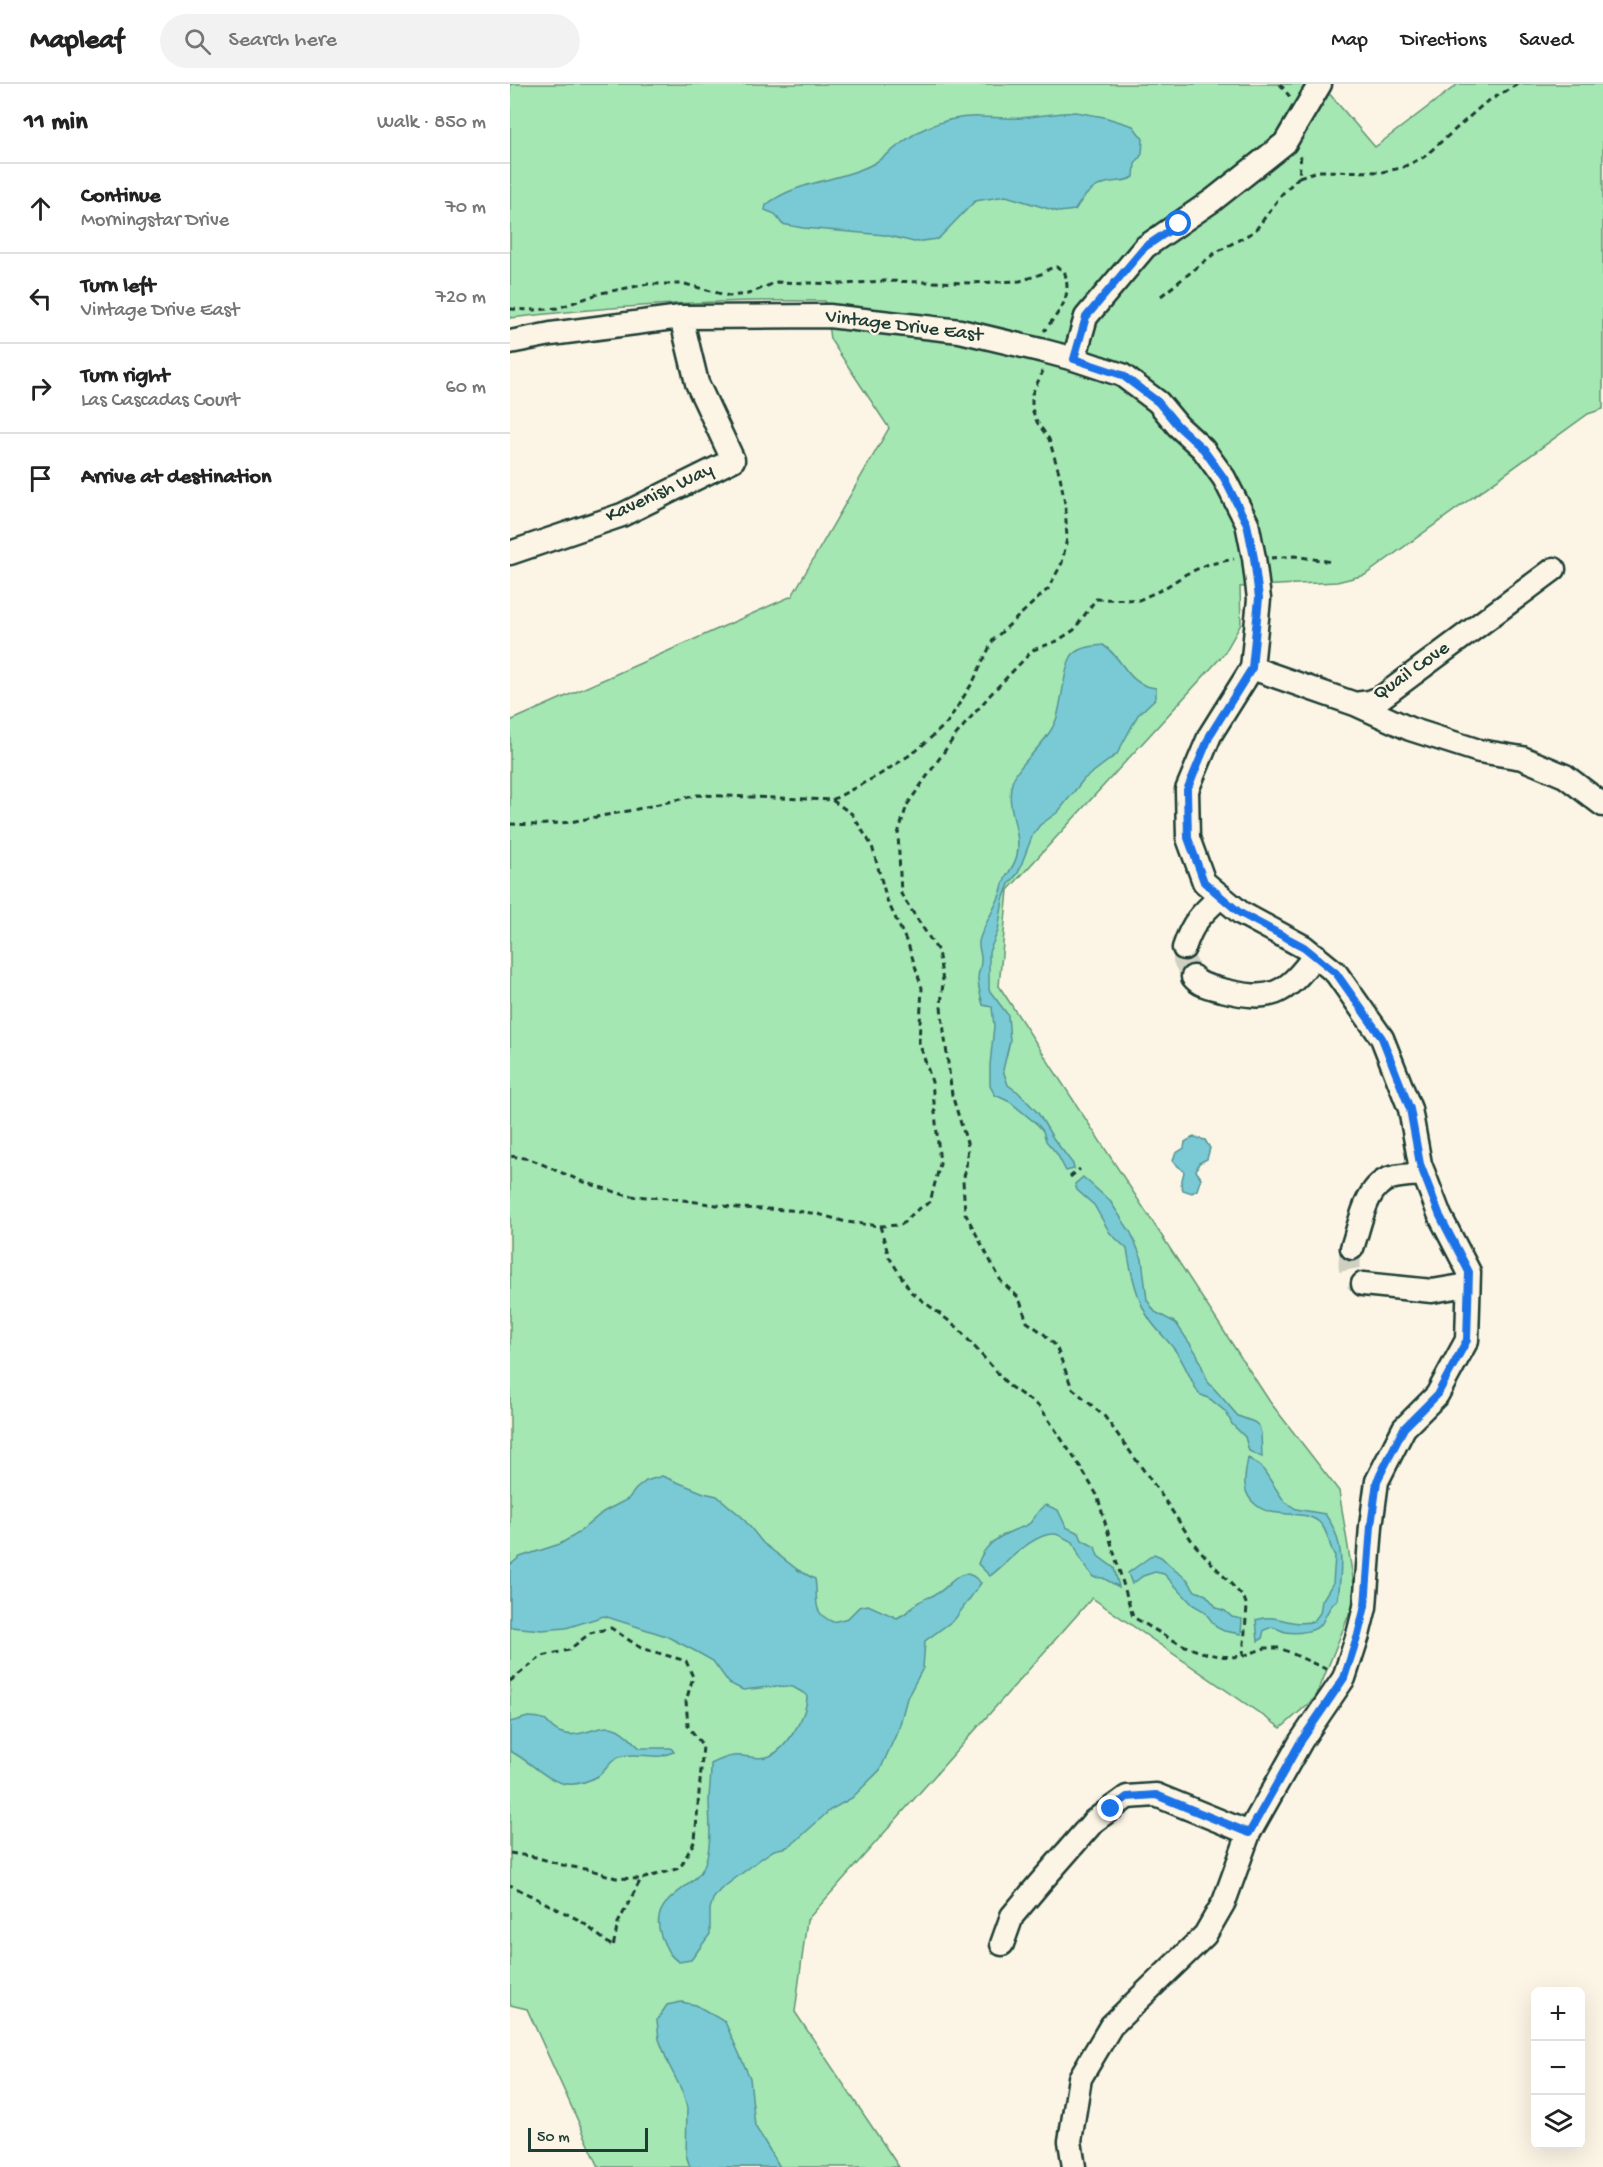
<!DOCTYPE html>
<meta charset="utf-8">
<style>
body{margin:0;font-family:"Gochi Hand",sans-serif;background:#f2f2f2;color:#222}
.controls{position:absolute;right:18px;bottom:18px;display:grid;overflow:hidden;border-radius:9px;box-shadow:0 6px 24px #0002}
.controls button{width:54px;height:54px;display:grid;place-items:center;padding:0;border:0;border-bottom:2px solid #e0e0e0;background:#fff;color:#222;font:30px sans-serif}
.scale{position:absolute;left:18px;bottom:15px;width:120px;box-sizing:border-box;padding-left:6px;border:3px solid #1f3d34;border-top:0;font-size:16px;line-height:21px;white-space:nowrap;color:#1f3d34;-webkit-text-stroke:4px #fcf5e5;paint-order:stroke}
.stop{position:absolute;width:18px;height:18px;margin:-14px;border:4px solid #1a73e8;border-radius:50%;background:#fff}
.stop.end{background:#1a73e8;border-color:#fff;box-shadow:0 2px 6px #0008}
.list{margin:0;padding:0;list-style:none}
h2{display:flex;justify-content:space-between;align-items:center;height:78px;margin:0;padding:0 24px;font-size:26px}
h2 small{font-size:20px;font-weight:400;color:#767676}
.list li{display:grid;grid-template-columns:39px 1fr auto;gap:18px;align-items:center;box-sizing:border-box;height:90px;padding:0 24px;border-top:2px solid #e0e0e0}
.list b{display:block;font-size:22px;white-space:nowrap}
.list p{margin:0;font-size:20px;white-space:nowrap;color:#767676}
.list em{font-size:20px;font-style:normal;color:#767676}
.icon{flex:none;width:33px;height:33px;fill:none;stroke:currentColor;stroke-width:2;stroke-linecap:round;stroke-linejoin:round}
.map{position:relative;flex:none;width:1093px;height:2083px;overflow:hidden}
header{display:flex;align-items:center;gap:36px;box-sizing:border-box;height:84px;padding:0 30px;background:#fff;border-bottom:2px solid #e0e0e0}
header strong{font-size:28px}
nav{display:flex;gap:33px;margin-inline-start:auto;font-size:21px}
.search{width:420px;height:54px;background:#f2f2f2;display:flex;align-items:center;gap:15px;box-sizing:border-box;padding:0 21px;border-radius:33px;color:#767676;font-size:22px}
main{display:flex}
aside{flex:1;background:#fff}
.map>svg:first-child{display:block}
.green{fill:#a4e7b2;stroke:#629273;stroke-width:1.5}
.water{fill:#79cad4;stroke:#559294;stroke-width:1.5}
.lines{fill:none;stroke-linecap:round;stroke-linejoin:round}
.minor-tunnel{stroke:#d0d0c2;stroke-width:22;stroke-dasharray:22 11;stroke-linecap:butt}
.minor-casing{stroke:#1f3d34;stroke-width:27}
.path{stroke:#1f3d34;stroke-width:3;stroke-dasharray:6 4.5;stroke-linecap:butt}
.minor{stroke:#fcf5e5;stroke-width:22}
.route{stroke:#1a73e8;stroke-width:8}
.labels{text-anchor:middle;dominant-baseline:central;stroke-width:4.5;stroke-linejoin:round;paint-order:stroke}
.street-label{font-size:20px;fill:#1f3d34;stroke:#fcf5e5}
</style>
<header>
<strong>Mapleaf</strong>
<div class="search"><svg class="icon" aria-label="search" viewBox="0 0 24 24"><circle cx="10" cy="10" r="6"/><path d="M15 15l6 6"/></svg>Search here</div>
<nav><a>Map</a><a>Directions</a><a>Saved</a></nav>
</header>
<main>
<aside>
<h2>11 min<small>Walk · 850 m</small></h2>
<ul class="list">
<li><svg class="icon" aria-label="ahead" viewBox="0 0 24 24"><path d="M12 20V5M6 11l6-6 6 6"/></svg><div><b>Continue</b><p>Morningstar Drive</p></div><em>70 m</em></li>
<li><svg class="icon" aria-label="left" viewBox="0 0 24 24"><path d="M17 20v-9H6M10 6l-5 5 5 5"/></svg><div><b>Turn left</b><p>Vintage Drive East</p></div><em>720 m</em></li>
<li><svg class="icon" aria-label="right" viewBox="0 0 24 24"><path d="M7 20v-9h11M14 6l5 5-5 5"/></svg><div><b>Turn right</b><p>Las Cascadas Court</p></div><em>60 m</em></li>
<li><svg class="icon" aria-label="arrive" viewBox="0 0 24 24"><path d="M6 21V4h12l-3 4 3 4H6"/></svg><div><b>Arrive at destination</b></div></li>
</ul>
</aside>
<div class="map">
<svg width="1093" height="2083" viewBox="0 0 1093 2083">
<rect width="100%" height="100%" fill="#fcf5e5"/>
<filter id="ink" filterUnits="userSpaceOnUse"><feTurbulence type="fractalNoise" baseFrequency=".0167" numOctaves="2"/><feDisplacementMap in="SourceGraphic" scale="12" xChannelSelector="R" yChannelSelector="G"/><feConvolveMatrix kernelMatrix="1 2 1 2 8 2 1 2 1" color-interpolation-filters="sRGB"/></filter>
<g filter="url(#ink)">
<!-- green -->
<path class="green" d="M 0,0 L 811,0 L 865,63 L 948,0 L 1093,0 L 1093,325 L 1078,330 L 855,491 L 827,498 L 730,503 L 731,540 L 714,570 L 498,806 L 489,902 L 760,1318 L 829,1407 L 846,1513 L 806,1613 L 771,1644 L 582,1514 L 297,1836 L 285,1928 L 389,2083 L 89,2083 L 17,1925 L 0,1921 L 0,637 L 282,512 L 379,344 L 320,255 L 315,217 C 210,215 104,222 0,234 Z"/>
<!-- water -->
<path class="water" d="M 566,28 L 594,33 L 623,42 L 633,55 L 632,70 L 625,80 L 624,93 C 613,99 607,96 596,99 C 581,103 573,113 565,126 L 549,128 L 496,112 L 465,117 L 428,155 L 404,158 L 375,151 L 293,144 L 272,140 L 265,130 L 255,126 L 256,121 C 287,97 325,98 359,82 C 380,72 394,53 416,44 C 432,37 452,32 470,33 C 483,33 497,35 511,34 C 530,32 547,29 566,28 Z
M 593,561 C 615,575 616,601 646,604 L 646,614 L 628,631 L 607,670 L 574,695 L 548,728 L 530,741 L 523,750 L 508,789 L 499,800 L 493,816 L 488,847 L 479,868 L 479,906 L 498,931 L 500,957 L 493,986 L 498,1001 L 508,1008 L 528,1029 L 543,1054 L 563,1080 L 564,1085 L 556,1087 L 547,1070 L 536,1057 L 533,1047 L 528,1041 L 500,1018 L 485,1011 L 480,1002 L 480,981 L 484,942 L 482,923 L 473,921 C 471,913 468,904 468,894 C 468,888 471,883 471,877 C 472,871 468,864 469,858 C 471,846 484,826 489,813 C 492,807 492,801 495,795 C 499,787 505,781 507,771 C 512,747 495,723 502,699 C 507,680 537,660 546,636 C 552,621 554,580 563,570 C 570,563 583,562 593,561 Z
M 683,1053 L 695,1056 L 700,1064 L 697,1075 L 689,1079 L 686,1087 L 691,1094 L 687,1106 L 682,1109 L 673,1106 L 671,1100 L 674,1088 L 663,1077 L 665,1070 L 674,1064 L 675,1058 Z
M 573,1093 L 600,1117 L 621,1149 L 632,1175 L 637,1216 L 645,1228 L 666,1239 L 687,1270 L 698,1298 L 708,1309 L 728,1332 L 744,1338 L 749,1342 L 751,1349 L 752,1373 L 739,1367 L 735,1353 L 722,1340 L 716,1328 L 700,1315 L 689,1310 C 681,1297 676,1282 667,1269 C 659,1257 648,1248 640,1236 C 628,1220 620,1185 617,1165 L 600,1149 L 584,1121 L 567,1106 L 565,1100 Z
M 738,1374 L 751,1382 L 774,1417 L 786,1425 L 815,1430 C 835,1457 832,1482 828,1515 C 818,1524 818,1528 812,1539 C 806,1548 786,1550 776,1548 C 771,1547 767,1544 762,1543 L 754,1546 L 752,1555 L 748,1557 L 746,1536 C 766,1528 781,1544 804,1537 L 810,1529 L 812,1517 L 823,1499 L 825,1472 C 818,1461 819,1447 809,1438 C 791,1424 764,1436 746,1421 C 730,1408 735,1392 738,1374 Z
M 152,1392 L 194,1409 L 207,1412 L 232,1433 L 253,1459 L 288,1486 L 305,1495 C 309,1516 300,1528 323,1538 L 338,1534 L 349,1523 L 358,1521 L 387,1534 C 398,1529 398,1527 406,1520 C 412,1515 421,1513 428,1509 C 444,1499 452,1478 471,1499 L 445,1535 L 415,1557 L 413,1584 L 397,1614 L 389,1644 L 370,1686 L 342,1714 L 320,1726 L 286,1757 L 277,1763 L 264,1766 L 252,1774 L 210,1806 L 203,1815 L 200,1825 L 200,1850 L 181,1876 L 169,1878 C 159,1872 156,1864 151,1852 C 137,1813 185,1806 194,1782 C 203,1761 199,1735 199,1713 C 200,1702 201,1691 201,1680 C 207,1677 215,1673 223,1672 C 234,1670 248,1677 260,1672 C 278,1664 298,1629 297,1611 L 283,1603 L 267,1602 L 233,1606 L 219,1599 L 203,1577 L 187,1568 L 156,1552 L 94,1532 L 56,1544 L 32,1546 L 0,1543 L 0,1481 L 10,1473 L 50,1460 L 67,1450 L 93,1428 L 118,1415 L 126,1405 L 136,1397 Z
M 536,1421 L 548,1426 L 556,1443 L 569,1449 L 572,1456 L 585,1463 L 588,1472 L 604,1484 L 609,1503 L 593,1494 L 583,1493 L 571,1476 L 563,1458 C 557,1456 551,1451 545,1450 C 524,1448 496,1480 480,1492 L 468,1480 C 473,1463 486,1454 502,1447 C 507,1444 516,1443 520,1439 C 526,1433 527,1425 536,1421 Z
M 644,1470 L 651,1473 L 666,1487 L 677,1495 L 685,1507 L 696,1511 L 707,1524 L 715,1527 L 722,1533 L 732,1535 L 731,1550 L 714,1547 L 706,1543 L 694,1527 L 683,1521 L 654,1490 L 645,1488 L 633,1492 L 622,1500 L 618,1489 Z
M 18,1633 C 42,1633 34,1641 49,1648 C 68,1657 89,1639 104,1644 C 115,1647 121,1657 130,1664 L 161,1664 L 164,1668 C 160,1669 155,1671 151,1672 C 139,1673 125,1669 113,1672 C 101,1674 97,1686 88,1692 C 47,1715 33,1684 0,1667 L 0,1638 Z
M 171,1918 L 186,1921 L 215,1938 L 240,1994 L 245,2042 L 270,2083 L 180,2083 L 176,2071 L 177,2024 L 173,2009 L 158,1979 L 149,1955 L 147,1936 L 157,1921 Z"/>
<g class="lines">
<!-- minor-tunnel -->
<path class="minor-tunnel" d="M 674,864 L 674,876 L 683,893
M 842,1164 C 838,1178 837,1195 853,1200"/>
<defs>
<path id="minor" d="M 0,258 L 41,250 L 171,233 L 319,232 L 450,247 L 534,267 L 564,275 L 612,291 L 648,318 L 668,342 L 693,365 L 714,394 L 737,439 L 744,474 L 749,515 L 742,584 L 700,651 L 677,706 L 678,754 L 694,798 L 731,829 L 794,863 L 826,889 L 872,954 L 900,1025 L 910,1080 L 930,1132 L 959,1188 L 957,1256 L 927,1311 L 894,1344 L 867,1397 L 861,1442 L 855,1523 L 848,1551 L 834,1594 L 791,1657 L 739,1749 L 714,1818 L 695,1851 L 601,1942 L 570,1994 L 560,2057 L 564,2083
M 564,275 L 576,233 L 635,163 L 703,116 L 775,59 L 810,0
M 0,469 L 112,431 L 223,376 L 187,299 L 171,233
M 742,584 L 845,620 L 860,618 L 872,613 L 1044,485
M 845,620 L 900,645 L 969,667 L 1012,674 L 1055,692 L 1093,721
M 674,864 C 682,839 691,830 711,812
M 683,893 C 690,902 701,903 712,906 C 761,918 775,912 805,871
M 842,1164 C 850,1142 855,1101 881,1094 C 892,1091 903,1091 914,1090
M 853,1200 L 922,1207 L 958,1201
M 492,1860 L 502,1832 L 529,1800 L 584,1737 L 617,1713 L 646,1711 L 739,1749"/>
</defs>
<!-- minor casing -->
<use href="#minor" class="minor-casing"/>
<!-- path -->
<path class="path" d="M 770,0 L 780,13
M 789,93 L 808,87 L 872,88 L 891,84 L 914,73 L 975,19 L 1008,0
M 651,212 L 705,169 L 745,147 L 772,110 L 789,93 L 791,70
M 0,225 L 25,226 L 48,224 L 91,209 L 138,200 L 175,200 L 219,212 L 238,210 L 267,198 L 334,200 L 374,197 L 461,199 L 510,197 L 534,189 L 539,185 L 546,183 L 554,186 C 563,215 550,226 534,247
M 761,474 L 785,472 L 822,478
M 322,716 L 369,691 L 406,667 L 437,639 L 463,598 L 483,556 L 538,505 L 552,479 L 557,454 L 555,420 L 550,392 L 539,355 L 527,338 L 522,325 L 522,310 L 533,287
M 0,740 L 27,741 L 60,738 L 123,726 L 188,711 L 322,716 L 342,730 L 362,762 L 377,816 L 399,863 L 412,904 L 409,958 L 422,998 L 430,1080 L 420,1118 L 407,1126 L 391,1141 L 370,1142 L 336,1138 L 308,1130 L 280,1126 L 227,1124 L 159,1114 L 118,1112 L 71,1097 L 20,1075 L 0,1072
M 560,1093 L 570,1085
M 370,1142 L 379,1173 L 401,1208 L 447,1243 L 499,1302 L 530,1323 L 571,1384 L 587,1411 L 623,1533 C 658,1553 690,1577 733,1572 L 737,1522 L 734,1514 L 684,1460 L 648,1406 L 595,1333 L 562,1304 L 546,1262 L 533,1249 L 517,1238 L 509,1214 L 491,1197 L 455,1129 L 453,1097 L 456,1084 L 458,1062 L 442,1011 L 431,923 L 433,897 L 428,867 L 391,810 L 388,750 L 397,721 L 445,652 L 480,611 L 523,566 L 547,557 L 564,546 L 586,515 L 629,516 L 653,505 L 676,490 L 696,481 L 724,475
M 733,1572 L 755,1564 L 770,1564 L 818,1586
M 0,1597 L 32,1572 L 59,1566 L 80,1549 L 101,1544 L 131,1564 L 176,1577 L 183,1593 L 176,1617 L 178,1642 L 193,1662 L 185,1756 L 170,1784 L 131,1795 L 108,1839 L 103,1863 L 71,1837 L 0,1801
M 0,1769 L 25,1773 L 56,1782 L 81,1786 L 106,1794 L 130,1795"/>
<!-- minor -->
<use href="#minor" class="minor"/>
</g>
</g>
<g class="lines" filter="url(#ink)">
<!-- route -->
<path class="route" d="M 601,1725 L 617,1713 L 646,1711 L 739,1749 L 791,1657 L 834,1594 L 848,1551 L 855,1522 L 861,1442 L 867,1397 L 894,1344 L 927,1311 L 957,1256 L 959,1188 L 930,1132 L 910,1080 L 900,1025 L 872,954 L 826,889 L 794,863 L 730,829 L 694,798 L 678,754 L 677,706 L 700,651 L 742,584 L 749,514 L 744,474 L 737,440 L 714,394 L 693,365 L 668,342 L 648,318 L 612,291 L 564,275 L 576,233 L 635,163 L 669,140"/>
</g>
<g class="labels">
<!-- street labels -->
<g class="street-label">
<text transform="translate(394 243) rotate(7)">Vintage Drive East</text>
<text transform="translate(150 410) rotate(-25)">Kavenish Way</text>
<text transform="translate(902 588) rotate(-35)">Quail Cove</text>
</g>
</g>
</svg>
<div class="controls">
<button>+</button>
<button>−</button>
<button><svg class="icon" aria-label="layers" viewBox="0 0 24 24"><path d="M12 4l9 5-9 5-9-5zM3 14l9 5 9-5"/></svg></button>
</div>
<div class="scale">50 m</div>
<div class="stop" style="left:669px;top:140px"></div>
<div class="stop end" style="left:601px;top:1725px"></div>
</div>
</main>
